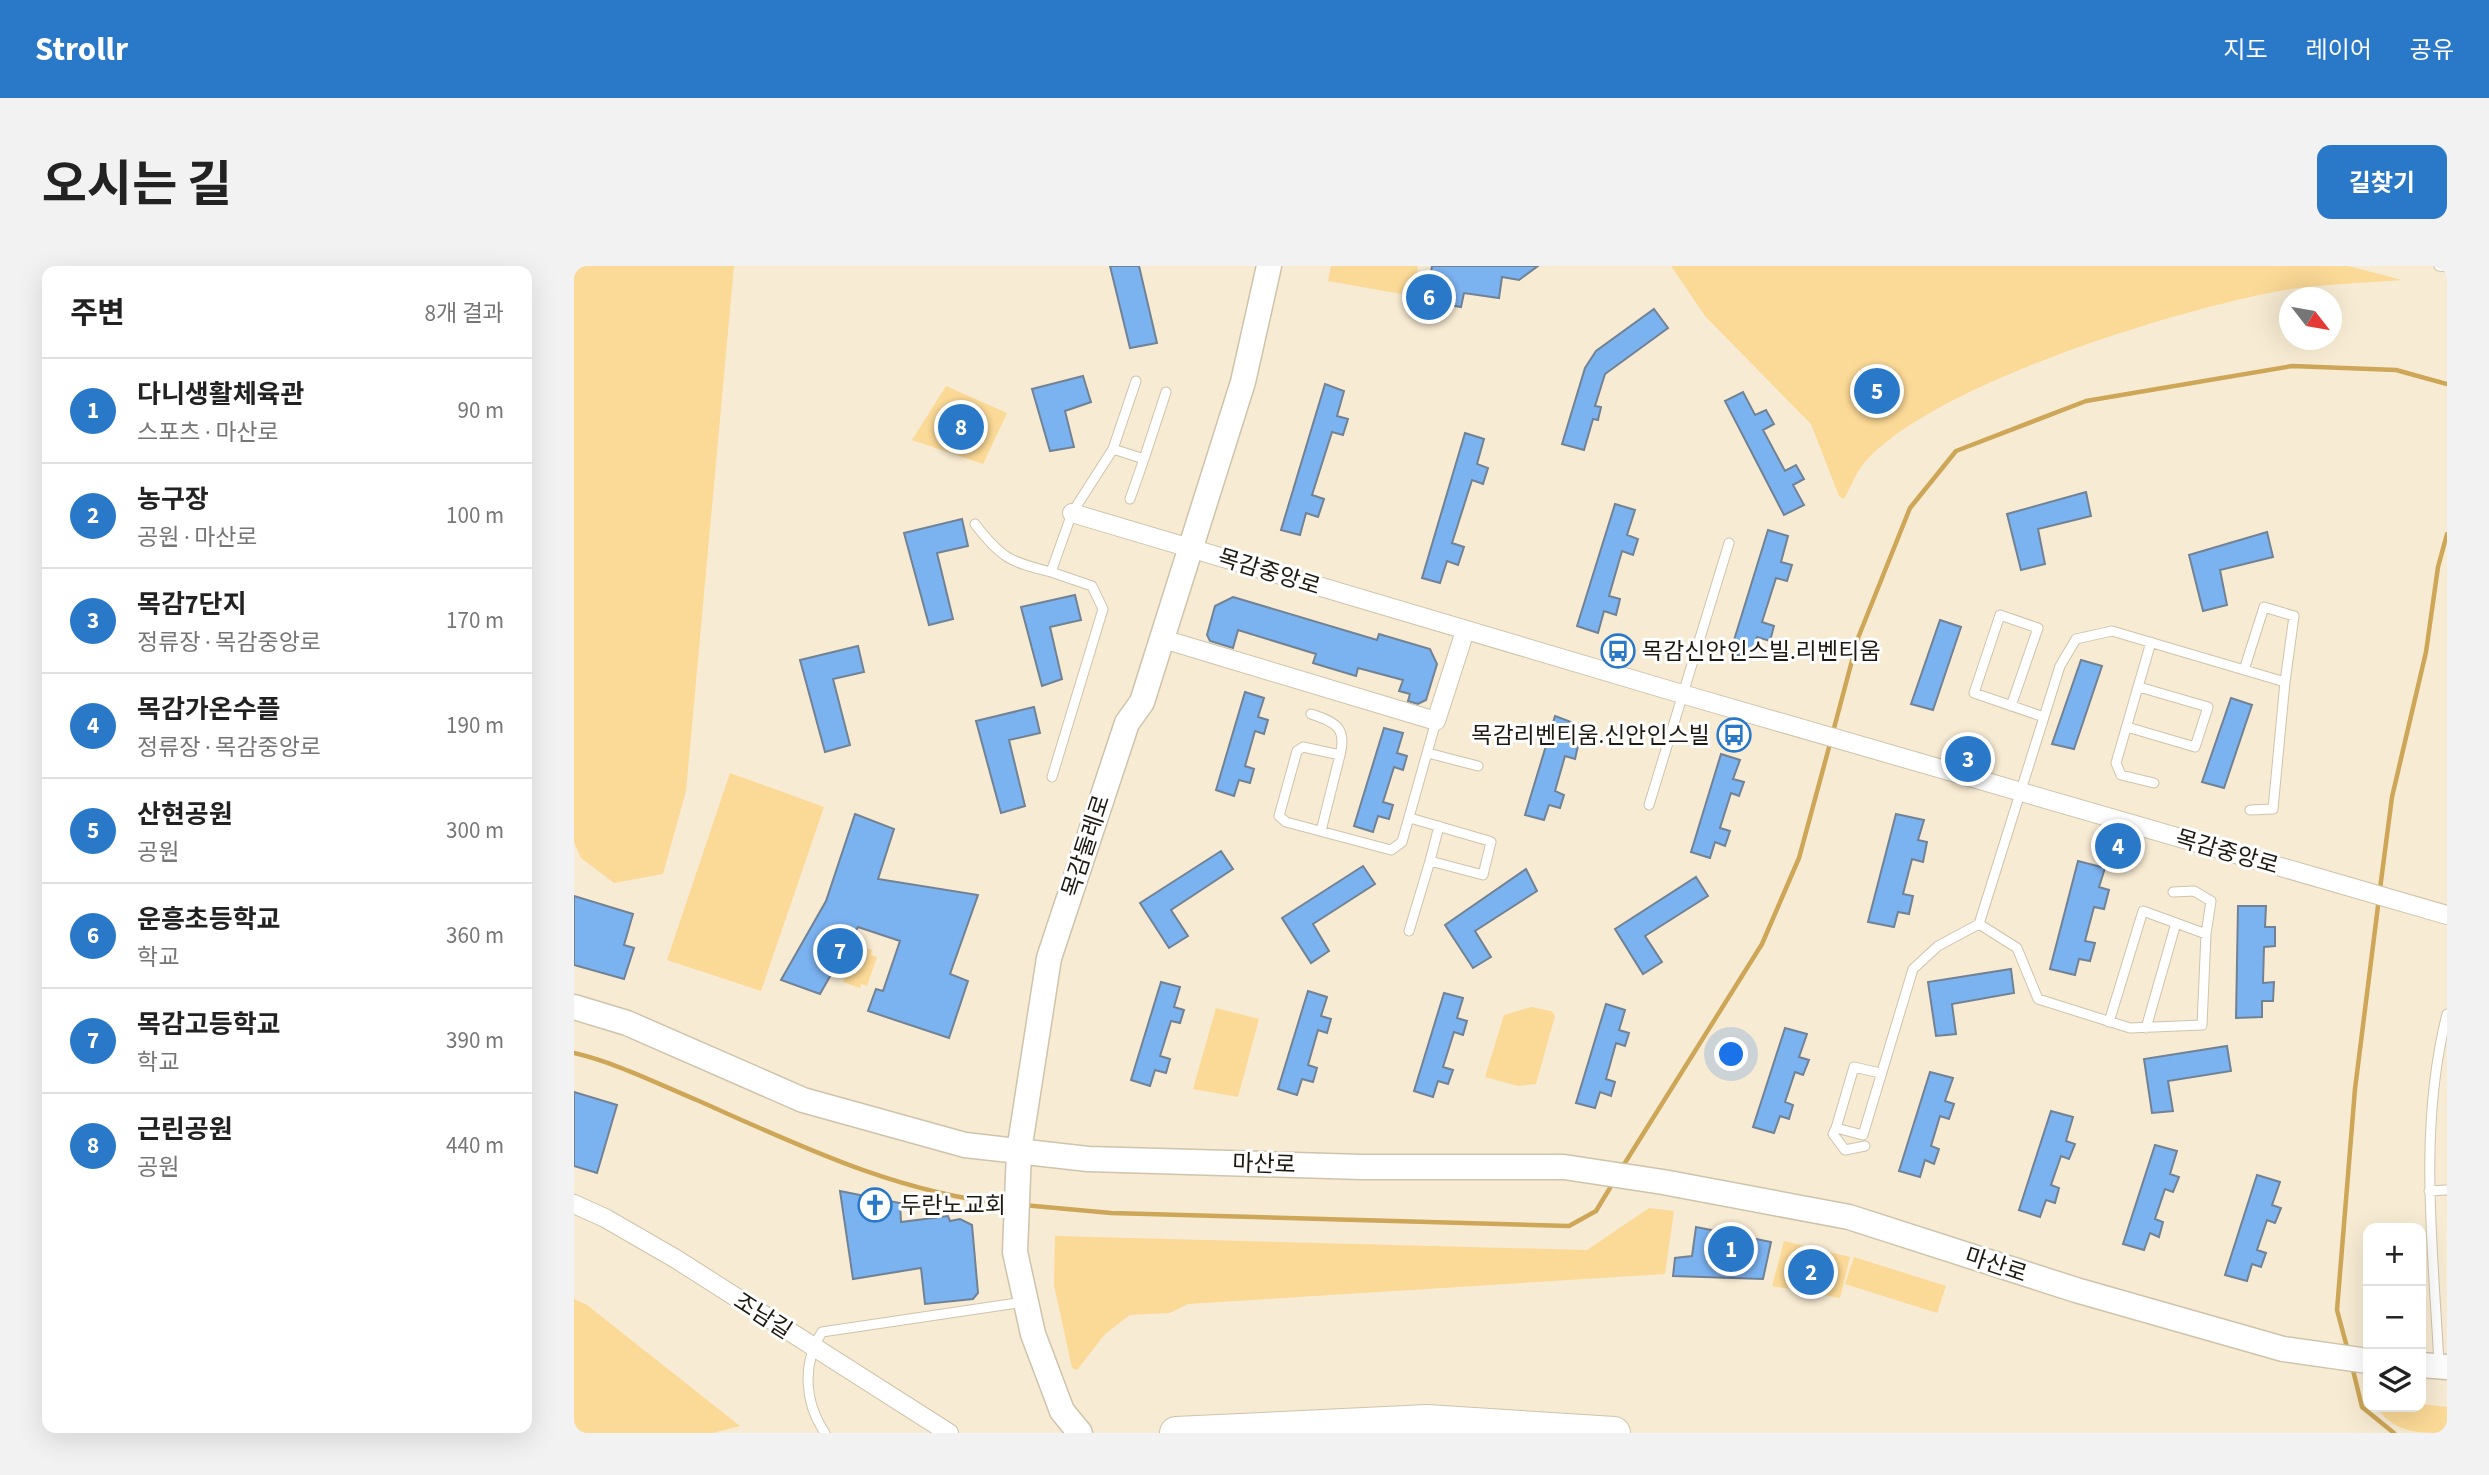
<!DOCTYPE html>
<html lang="ko">
<meta charset="utf-8">
<style>
body{margin:0;font-family:"Source Sans 3","Noto Sans KR",sans-serif;background:#f2f2f2;color:#222}
.controls{position:absolute;right:21px;bottom:21px;display:grid;overflow:hidden;border-radius:14px;box-shadow:0 7px 28px #0002}
.controls button{width:63px;height:63px;display:grid;place-items:center;padding:0;border:0;border-bottom:2px solid #e0e0e0;background:#fff;color:#222;font:35px sans-serif}
.compass{position:absolute;left:1705px;top:21px;width:63px;height:63px;border-radius:50%;background:#fff;box-shadow:0 7px 28px #0002;rotate:121deg}
.you{position:absolute;left:1158px;top:789px;width:24px;height:24px;margin:-18px;border:5px solid #fff;border-radius:50%;background:#1a73e8;box-shadow:0 0 0 10px #1a73e833}
.badge{display:grid;place-items:center;width:46px;height:46px;border-radius:50%;background:#2a78c8;color:#fff;font-size:23px;font-weight:700}
.pin{position:absolute;translate:-50% -50%;border:4px solid #fff;box-shadow:0 2px 7px #0006}
.list{margin:0;padding:0;list-style:none}
h2{display:flex;justify-content:space-between;align-items:center;height:91px;margin:0;padding:0 28px;font-size:30px}
h2 small{font-size:23px;font-weight:400;color:#767676}
.list li{display:grid;grid-template-columns:46px 1fr auto;gap:21px;align-items:center;box-sizing:border-box;height:105px;padding:0 28px;border-top:2px solid #e0e0e0}
.list b{display:block;font-size:26px;white-space:nowrap}
.list p{margin:0;font-size:23px;white-space:nowrap;color:#767676}
.list em{font-size:23px;font-style:normal;color:#767676}
.icon{flex:none;width:38px;height:38px;fill:none;stroke:currentColor;stroke-width:2;stroke-linecap:round;stroke-linejoin:round}
.map{position:relative;flex:none;width:1873px;height:1167px;overflow:hidden;border-radius:14px}
header{display:flex;align-items:center;gap:42px;box-sizing:border-box;height:98px;padding:0 35px;background:#2a78c8;color:#fff}
header strong{font-size:33px}
nav{display:flex;gap:38px;margin-inline-start:auto;font-size:24px}
.intro{display:flex;align-items:center;justify-content:space-between;box-sizing:border-box;height:168px;padding:0 42px}
h1{margin:0;font-size:49px}
.button{padding:18px 32px;border-radius:14px;background:#2a78c8;color:#fff;font-size:24px;font-weight:700}
main{display:flex;gap:42px;padding:0 42px}
aside{flex:1;background:#fff;border-radius:14px;box-shadow:0 7px 28px #0002}
.map>svg:first-child{display:block}
.green{fill:#fbd996}
.lines{fill:none;stroke-linecap:round;stroke-linejoin:round}
.stream{stroke:#cda657;stroke-width:4.5}
.building{fill:#7bb2f0;stroke:#718295;stroke-width:2}
.lane-casing{stroke:#cfc3ab;stroke-width:11}
.street-casing{stroke:#cfc3ab;stroke-width:20}
.secondary-casing{stroke:#cfc3ab;stroke-width:27}
.highway-casing{stroke:#cfc3ab;stroke-width:34}
.lane{stroke:#fff;stroke-width:9}
.street{stroke:#fff;stroke-width:18}
.secondary{stroke:#fff;stroke-width:24}
.highway{stroke:#fff;stroke-width:32}
.labels{text-anchor:middle;dominant-baseline:central;stroke-width:6;stroke-linejoin:round;paint-order:stroke}
.street-label{font-size:23px;fill:#1f1a11;stroke:#fff}
.poi-label{font-size:23px;fill:#1f1a11;stroke:#fff;text-anchor:start}
</style>
<header>
<strong>Strollr</strong>
<nav><a>지도</a><a>레이어</a><a>공유</a></nav>
</header>
<div class="intro"><h1>오시는 길</h1><a class="button">길찾기</a></div>
<main>
<aside>
<h2>주변<small>8개 결과</small></h2>
<ul class="list">
<li><span class="badge">1</span><div><b>다니생활체육관</b><p>스포츠 · 마산로</p></div><em>90 m</em></li>
<li><span class="badge">2</span><div><b>농구장</b><p>공원 · 마산로</p></div><em>100 m</em></li>
<li><span class="badge">3</span><div><b>목감7단지</b><p>정류장 · 목감중앙로</p></div><em>170 m</em></li>
<li><span class="badge">4</span><div><b>목감가온수플</b><p>정류장 · 목감중앙로</p></div><em>190 m</em></li>
<li><span class="badge">5</span><div><b>산현공원</b><p>공원</p></div><em>300 m</em></li>
<li><span class="badge">6</span><div><b>운흥초등학교</b><p>학교</p></div><em>360 m</em></li>
<li><span class="badge">7</span><div><b>목감고등학교</b><p>학교</p></div><em>390 m</em></li>
<li><span class="badge">8</span><div><b>근린공원</b><p>공원</p></div><em>440 m</em></li>
</ul>
</aside>
<div class="map">
<svg width="1873" height="1167" viewBox="0 0 1873 1167">
<rect width="100%" height="100%" fill="#f8ebd3"/>
<!-- green -->
<path class="green" d="M 0,0 L 160,0 L 112,525 L 89,608 L 40,617 L 7,592 L 0,576 Z
M 757,0 L 844,0 L 839,30 L 754,15 Z
M 1097,0 L 1774,0 L 1828,14 C 1791,17 1753,18 1717,23 C 1613,40 1359,117 1291,196 C 1282,206 1277,221 1270,233 L 1265,230 L 1237,158 L 1131,50 Z
M 372,120 L 433,147 L 409,198 L 338,174 Z
M 156,507 L 250,541 L 187,725 L 93,694 Z
M 281,678 L 298,684 L 297,689 L 303,691 L 293,720 L 287,718 L 286,722 L 269,716 Z
M 957,741 L 977,745 L 981,750 L 962,818 L 944,820 L 911,811 L 930,749 Z
M 642,742 L 685,753 L 664,831 L 619,823 Z
M 1075,942 L 1100,945 L 1091,1008 L 614,1038 L 596,1047 L 556,1049 L 531,1068 L 503,1104 L 498,1102 L 480,1019 L 481,970 L 1013,984 Z
M 1210,975 L 1276,991 L 1266,1032 L 1198,1020 Z
M 1280,991 L 1372,1020 L 1363,1047 L 1271,1018 Z
M 0,1033 L 13,1039 L 166,1160 L 139,1167 L 0,1167 Z
M 1847,1138 L 1873,1141 L 1873,1167 C 1842,1167 1821,1167 1802,1141 Z"/>
<g class="lines">
<!-- stream -->
<path class="stream" d="M 1259,466 L 1284,372 L 1336,242 L 1382,185 L 1512,135 L 1718,100 L 1822,104 L 1873,118
M 1806,623 L 1818,531 L 1852,386 L 1864,301 L 1873,268
M 0,787 C 43,797 84,818 125,835 C 224,879 325,928 434,938
M 1049,900 L 1188,678 L 1225,592 L 1257,474
M 449,939 L 537,947 L 995,960 L 1022,945 L 1039,917
M 1774,1085 L 1763,1044 L 1781,823 L 1805,632
M 1778,1100 L 1788,1141 L 1820,1167"/>
</g>
<!-- building -->
<path class="building" d="M 536,0 L 565,0 L 583,77 L 556,82 Z
M 858,0 L 964,0 L 945,14 L 928,11 L 925,32 L 890,27 L 887,41 L 852,35 Z
M 1080,43 L 1094,62 L 1031,108 L 1021,140 L 1027,141 L 1024,154 L 1019,153 L 1010,184 L 988,178 L 1011,102 L 1022,85 Z
M 509,110 L 517,136 L 491,145 L 500,181 L 476,185 L 458,123 Z
M 751,118 L 770,125 L 763,150 L 774,153 L 769,169 L 758,166 L 738,229 L 750,233 L 744,251 L 732,247 L 726,269 L 707,264 Z
M 1169,126 L 1181,149 L 1192,144 L 1200,158 L 1189,164 L 1211,205 L 1222,199 L 1230,213 L 1219,219 L 1230,239 L 1210,249 L 1151,135 Z
M 891,167 L 910,173 L 903,198 L 914,202 L 909,218 L 898,214 L 878,277 L 890,281 L 884,299 L 873,295 L 866,317 L 848,312 Z
M 1512,226 L 1517,250 L 1464,263 L 1471,298 L 1447,304 L 1433,248 Z
M 1041,238 L 1061,244 L 1053,269 L 1064,273 L 1059,289 L 1048,285 L 1035,330 L 1046,333 L 1042,349 L 1030,345 L 1024,367 L 1003,360 Z
M 388,253 L 394,280 L 363,287 L 379,353 L 355,359 L 330,267 Z
M 1194,264 L 1214,270 L 1207,296 L 1218,299 L 1213,315 L 1202,312 L 1188,356 L 1200,360 L 1196,375 L 1183,371 L 1177,393 L 1156,387 Z
M 1693,266 L 1699,291 L 1646,304 L 1653,339 L 1629,345 L 1615,289 Z
M 501,329 L 507,354 L 476,361 L 488,413 L 468,420 L 447,341 Z
M 659,331 L 803,374 L 805,368 L 856,383 L 863,398 L 852,434 L 844,438 L 834,435 L 836,428 L 825,425 L 829,414 L 784,402 L 782,410 L 739,397 L 742,388 L 664,364 L 659,382 L 636,375 L 633,369 L 641,340 Z
M 1366,354 L 1387,361 L 1359,444 L 1337,438 Z
M 284,380 L 290,406 L 259,413 L 276,479 L 251,486 L 226,394 Z
M 1507,394 L 1528,400 L 1500,483 L 1478,478 Z
M 671,426 L 690,432 L 684,451 L 694,454 L 690,468 L 681,465 L 671,500 L 680,503 L 676,517 L 665,514 L 660,530 L 642,524 Z
M 1657,432 L 1678,439 L 1650,522 L 1628,516 Z
M 460,441 L 466,467 L 435,474 L 451,540 L 427,547 L 402,455 Z
M 981,450 L 1000,457 L 995,476 L 1004,480 L 1001,493 L 991,490 L 981,525 L 990,529 L 986,542 L 975,539 L 970,554 L 951,549 Z
M 810,462 L 829,467 L 823,487 L 833,490 L 829,504 L 820,501 L 809,536 L 819,539 L 815,553 L 804,550 L 799,566 L 780,560 Z
M 1147,488 L 1166,494 L 1159,513 L 1170,516 L 1165,530 L 1157,527 L 1146,562 L 1156,565 L 1151,580 L 1141,576 L 1136,592 L 1117,586 Z
M 281,548 L 320,563 L 304,613 L 404,629 L 376,708 L 394,715 L 375,772 L 294,745 L 302,723 L 309,725 L 326,675 L 284,661 L 246,728 L 207,714 L 252,635 Z
M 1322,548 L 1350,554 L 1344,574 L 1353,576 L 1349,596 L 1338,593 L 1329,628 L 1339,630 L 1335,648 L 1324,646 L 1320,661 L 1294,656 Z
M 647,585 L 659,603 L 597,644 L 614,670 L 595,682 L 566,637 Z
M 1504,595 L 1531,602 L 1525,621 L 1535,624 L 1530,643 L 1520,641 L 1511,675 L 1521,677 L 1516,695 L 1505,693 L 1501,709 L 1476,703 Z
M 789,600 L 801,618 L 739,658 L 755,685 L 737,697 L 708,652 Z
M 952,603 L 963,625 L 901,665 L 917,691 L 899,702 L 871,659 Z
M 1122,611 L 1134,630 L 1071,670 L 1088,696 L 1069,708 L 1041,663 Z
M 0,630 L 59,648 L 50,679 L 60,682 L 50,713 L 0,699 Z
M 1664,640 L 1692,640 L 1691,661 L 1701,661 L 1701,680 L 1690,681 L 1689,717 L 1700,716 L 1699,735 L 1688,735 L 1688,751 L 1662,752 Z
M 1437,703 L 1440,727 L 1378,738 L 1382,768 L 1362,770 L 1354,716 Z
M 587,716 L 606,721 L 600,741 L 610,744 L 606,757 L 597,755 L 586,790 L 596,793 L 592,807 L 581,804 L 576,820 L 557,814 Z
M 734,725 L 753,731 L 747,750 L 757,753 L 753,767 L 744,764 L 734,799 L 743,802 L 739,816 L 728,813 L 723,829 L 704,823 Z
M 870,727 L 889,732 L 883,752 L 893,755 L 889,769 L 880,766 L 869,801 L 879,804 L 874,818 L 864,815 L 859,831 L 840,825 Z
M 1032,738 L 1051,744 L 1045,764 L 1055,767 L 1051,780 L 1042,777 L 1032,813 L 1041,816 L 1037,830 L 1026,826 L 1021,842 L 1002,837 Z
M 1211,762 L 1233,768 L 1225,791 L 1235,794 L 1229,809 L 1221,806 L 1211,836 L 1219,839 L 1215,853 L 1206,850 L 1200,867 L 1179,861 Z
M 1653,780 L 1657,805 L 1594,815 L 1599,845 L 1578,847 L 1570,793 Z
M 1356,806 L 1379,812 L 1371,835 L 1380,838 L 1375,853 L 1366,850 L 1357,880 L 1365,883 L 1360,898 L 1351,894 L 1346,911 L 1325,905 Z
M 0,826 L 43,839 L 23,907 L 0,900 Z
M 1477,845 L 1499,851 L 1492,875 L 1501,878 L 1495,893 L 1487,890 L 1477,919 L 1485,922 L 1481,937 L 1472,934 L 1466,951 L 1445,944 Z
M 1581,879 L 1603,885 L 1596,908 L 1605,911 L 1599,926 L 1591,923 L 1581,953 L 1589,956 L 1585,971 L 1576,967 L 1570,984 L 1549,978 Z
M 1683,909 L 1706,916 L 1698,939 L 1707,942 L 1701,957 L 1693,954 L 1683,984 L 1692,987 L 1687,1001 L 1678,998 L 1673,1015 L 1651,1009 Z
M 266,925 L 326,937 L 327,956 L 374,950 L 376,955 L 386,953 L 398,959 L 404,1027 L 399,1033 L 351,1038 L 347,1002 L 279,1013 Z
M 1122,961 L 1197,976 L 1189,1013 L 1099,1010 L 1101,992 L 1118,990 Z"/>
<g class="lines">
<defs>
<path id="lane" d="M 1865,0 L 1873,1
M 539,183 L 570,193 L 556,233
M 570,193 L 592,126
M 401,258 C 427,292 436,296 477,306
M 1577,376 L 1542,497 L 1547,509 L 1580,517
M 1670,404 L 1690,341 L 1720,350 L 1711,416
M 1437,440 L 1464,362 L 1426,349 L 1400,427 L 1470,451
M 737,448 C 762,456 773,462 766,489
M 1553,461 L 1621,481 L 1634,441 L 1565,421
M 854,487 L 904,500
M 478,511 L 529,343 L 518,320 L 477,306 L 498,247 L 539,183 L 562,115
M 1075,539 L 1155,277
M 836,552 L 915,575 L 917,576 L 909,609 L 856,595 L 865,560
M 747,565 L 766,489 L 729,481 L 723,485 L 705,550 L 712,556 L 817,584 L 828,576 L 862,455
M 1599,626 L 1620,625 L 1637,635 L 1632,668 L 1628,759 L 1556,762 L 1464,733 L 1443,682 L 1405,658 L 1486,400 L 1502,373 L 1538,365 L 1711,416 L 1699,543 L 1676,544
M 835,665 L 856,595
M 1535,756 L 1569,645 L 1632,668
M 1572,762 L 1602,657
M 1262,862 L 1280,801 L 1306,807
M 1291,880 L 1271,884 L 1259,868 L 1262,862 L 1289,869 L 1339,703 L 1364,680 L 1405,658
M 1855,925 L 1873,924
M 1865,1098 C 1859,981 1844,862 1873,748
M 251,1167 C 230,1136 228,1097 248,1066 L 450,1036"/>
<path id="street" d="M 498,247 L 1108,428 L 1873,649
M 589,373 L 862,455 L 891,365
M 0,938 L 31,952 L 102,993 L 375,1167"/>
<path id="secondary" d="M 0,741 L 53,757 L 229,834 L 391,879 L 514,893 L 788,901 L 990,901 L 1089,916 L 1275,951 L 1502,1024 L 1709,1083 L 1794,1095
M 1847,1099 L 1873,1101
M 506,1167 L 488,1145 L 459,1068 L 441,986 L 445,885 L 475,692 L 553,457 L 568,436 L 669,116 L 695,0"/>
<path id="highway" d="M 602,1167 L 853,1155 L 1040,1167"/>
</defs>
<!-- lane casing -->
<use href="#lane" class="lane-casing"/>
<!-- street casing -->
<use href="#street" class="street-casing"/>
<!-- secondary casing -->
<use href="#secondary" class="secondary-casing"/>
<!-- highway casing -->
<use href="#highway" class="highway-casing"/>
<!-- lane -->
<use href="#lane" class="lane"/>
<!-- street -->
<use href="#street" class="street"/>
<!-- secondary -->
<use href="#secondary" class="secondary"/>
<!-- highway -->
<use href="#highway" class="highway"/>
</g>
<!-- icons -->
<defs>
<symbol id="bus-ring" viewBox="-11 -11 22 22"><circle r="9.5" fill="#fff" stroke="#2a78c8" stroke-width="1.5"/><path d="M-5-6H5V4H4V6H2V4H-2V6H-4V4H-5ZM-3.5-4V0h7V-4ZM-3.5 1.2v1.5H-2V1.2ZM2 1.2v1.5H3.5V1.2Z" fill="#2a78c8"/></symbol>
<symbol id="church-ring" viewBox="-11 -11 22 22"><circle r="9.5" fill="#fff" stroke="#2a78c8" stroke-width="1.5"/><path d="M-1.2-6h2.4v3.5h3.3v2.4h-3.3V6h-2.4V-.1h-3.3v-2.4h3.3Z" fill="#2a78c8"/></symbol>
</defs>
<g fill-rule="evenodd">
<use href="#bus-ring" x="1025" y="366" width="38" height="38"/>
<use href="#bus-ring" x="1141" y="450" width="38" height="38"/>
<use href="#church-ring" x="282" y="920" width="38" height="38"/>
</g>
<g class="labels">
<!-- street labels -->
<g class="street-label">
<text transform="translate(695 306) rotate(17)">목감중앙로</text>
<text transform="translate(512 580) rotate(-72)">목감둘레로</text>
<text transform="translate(1653 586) rotate(16)">목감중앙로</text>
<text transform="translate(690 898) rotate(2)">마산로</text>
<text transform="translate(1422 999) rotate(18)">마산로</text>
<text transform="translate(189 1050) rotate(33)">조남길</text>
</g>
<!-- poi labels -->
<g class="poi-label">
<text x="1068" y="385">목감신안인스빌.리벤티움</text>
<text x="1136" y="469" text-anchor="end">목감리벤티움.신안인스빌</text>
<text x="326" y="939">두란노교회</text>
</g>
</g>
</svg>
<div class="controls">
<button>+</button>
<button>−</button>
<button><svg class="icon" aria-label="layers" viewBox="0 0 24 24"><path d="M12 4l9 5-9 5-9-5zM3 14l9 5 9-5"/></svg></button>
</div>
<svg class="compass" viewBox="-18 -18 36 36"><path d="M0-13l5 13h-10z" fill="#e53935"/><path d="M0 13l5-13h-10z" fill="#767676"/></svg>
<div class="you"></div>
<div class="pin badge" style="left:1157px;top:983px">1</div>
<div class="pin badge" style="left:1237px;top:1006px">2</div>
<div class="pin badge" style="left:1394px;top:493px">3</div>
<div class="pin badge" style="left:1544px;top:580px">4</div>
<div class="pin badge" style="left:1303px;top:125px">5</div>
<div class="pin badge" style="left:855px;top:31px">6</div>
<div class="pin badge" style="left:266px;top:685px">7</div>
<div class="pin badge" style="left:387px;top:161px">8</div>
</div>
</main>
